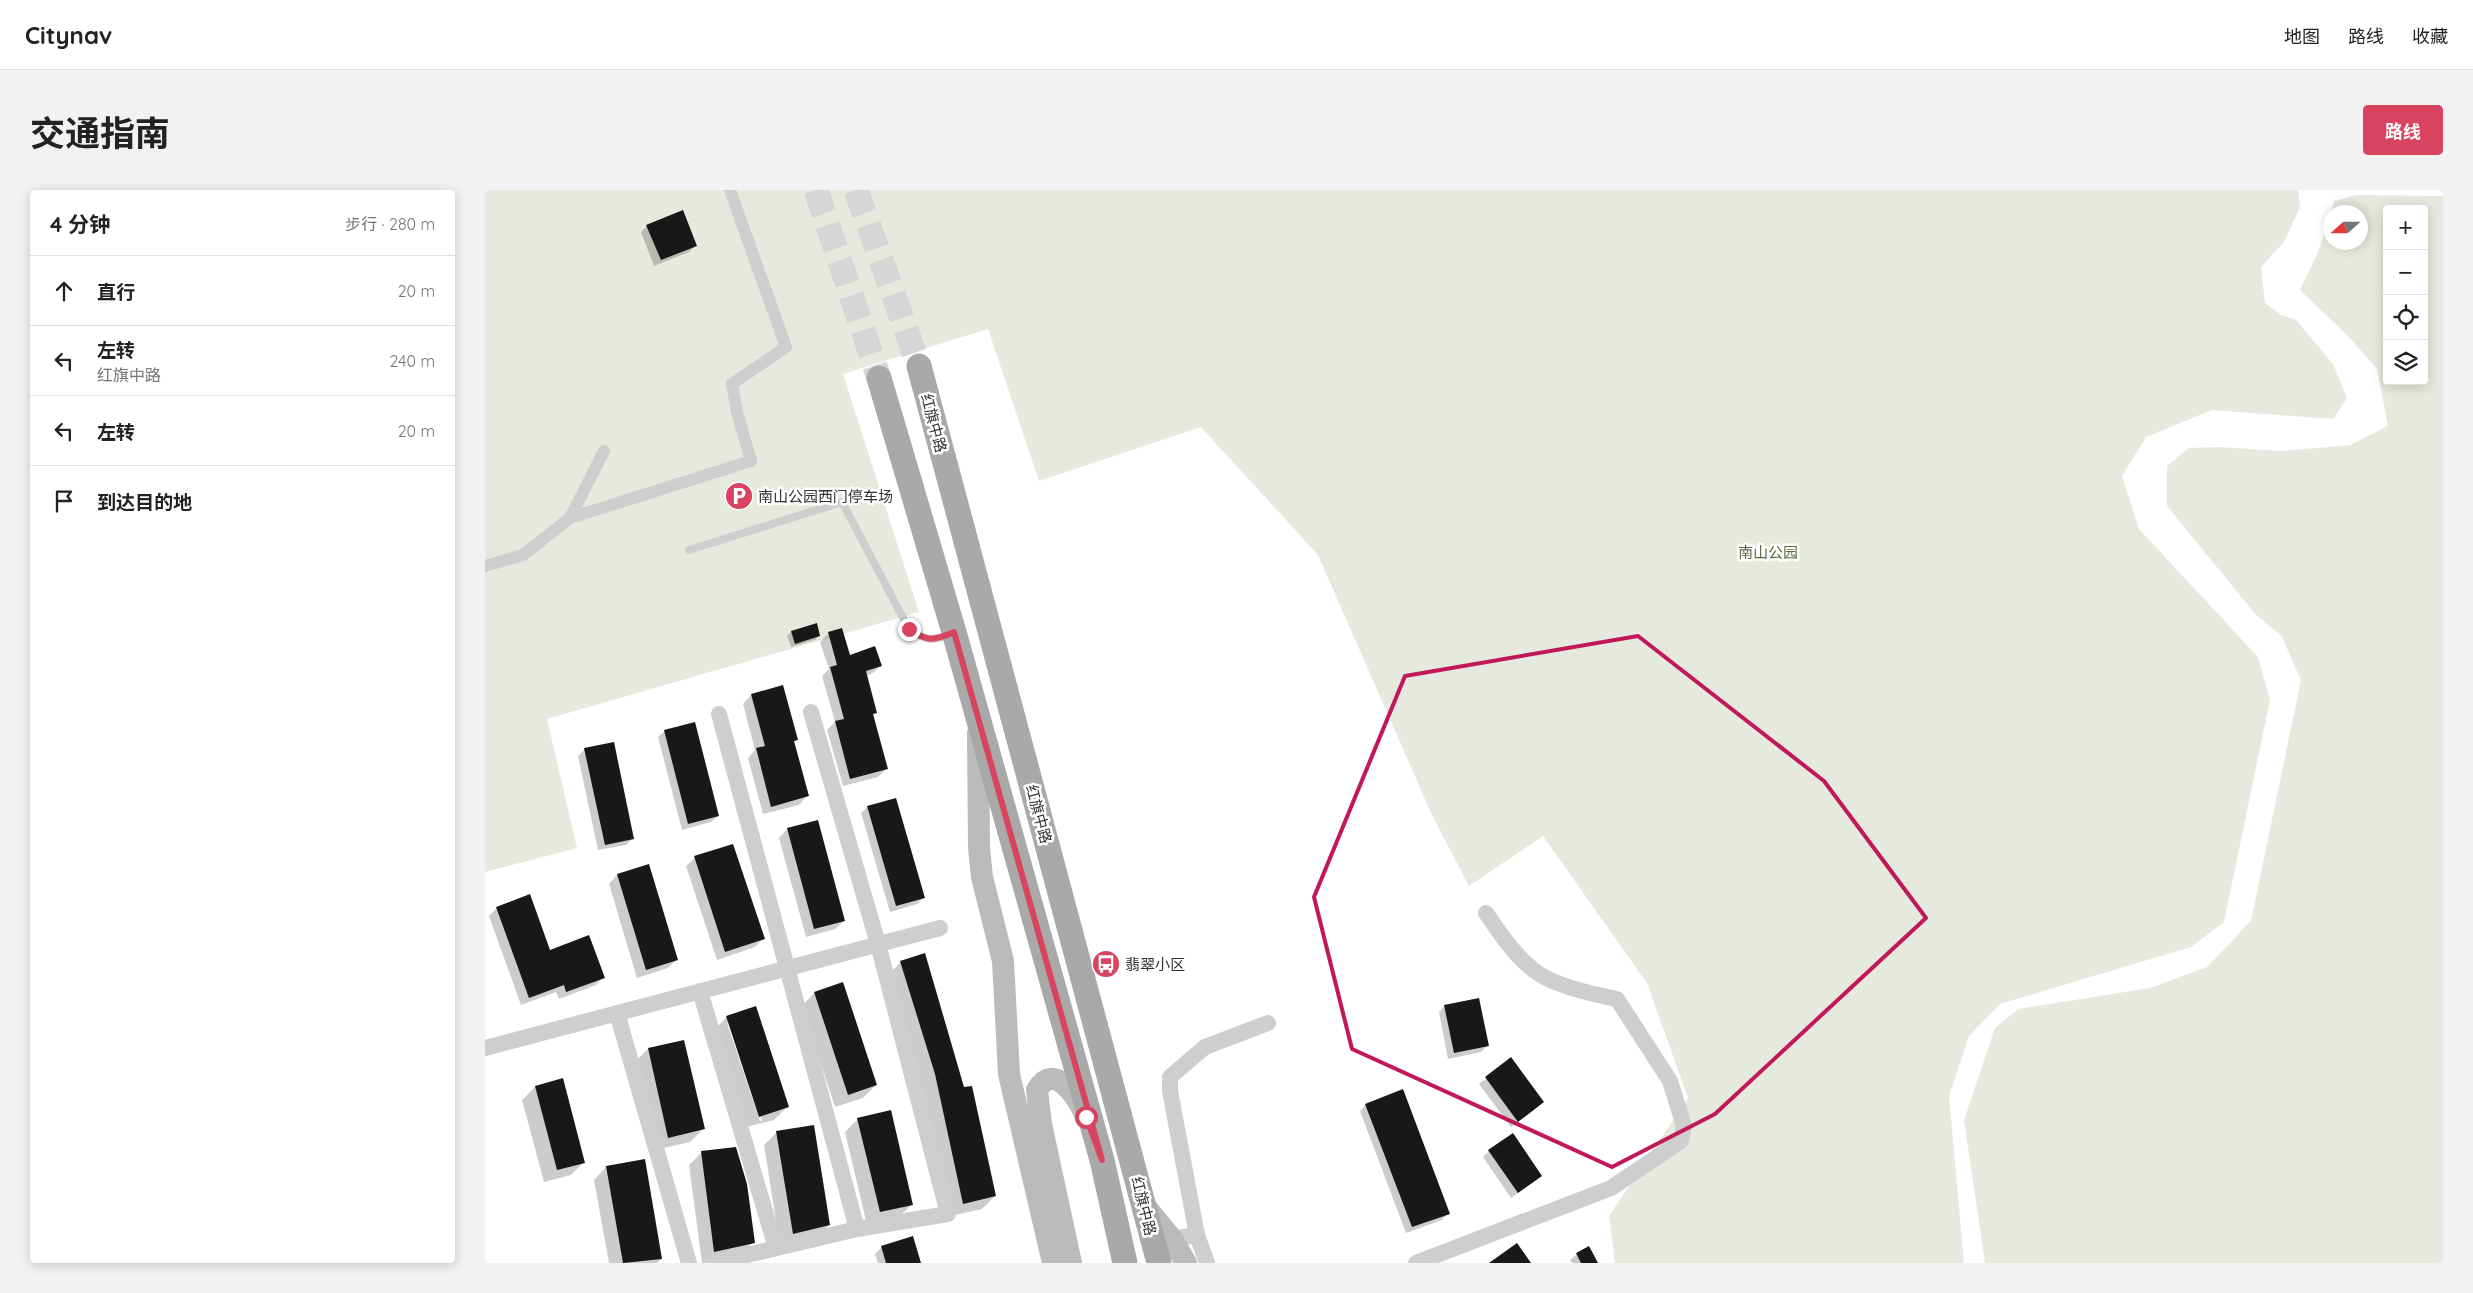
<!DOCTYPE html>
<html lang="zh">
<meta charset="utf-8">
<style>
body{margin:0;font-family:Quicksand,"Noto Sans SC",sans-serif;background:#f2f2f2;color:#222}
.controls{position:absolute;right:15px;top:15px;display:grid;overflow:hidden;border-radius:5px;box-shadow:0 2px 12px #0003}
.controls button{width:45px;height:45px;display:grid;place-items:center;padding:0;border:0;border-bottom:1px solid #e0e0e0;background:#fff;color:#222;font:25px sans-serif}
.compass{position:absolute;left:1838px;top:15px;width:45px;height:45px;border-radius:50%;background:#fff;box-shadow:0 2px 12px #0003;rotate:249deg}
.stop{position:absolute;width:15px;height:15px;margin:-11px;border:4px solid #d84360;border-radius:50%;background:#fff}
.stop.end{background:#d84360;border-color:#fff;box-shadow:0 1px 5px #0008}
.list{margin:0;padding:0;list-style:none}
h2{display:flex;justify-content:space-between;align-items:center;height:65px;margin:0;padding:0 20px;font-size:21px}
h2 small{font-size:16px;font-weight:400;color:#767676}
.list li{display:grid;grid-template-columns:32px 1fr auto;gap:15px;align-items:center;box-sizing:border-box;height:70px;padding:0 20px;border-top:1px solid #e0e0e0}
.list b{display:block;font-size:19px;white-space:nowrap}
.list p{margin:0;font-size:16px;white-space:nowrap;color:#767676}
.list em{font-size:16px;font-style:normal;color:#767676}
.icon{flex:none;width:28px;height:28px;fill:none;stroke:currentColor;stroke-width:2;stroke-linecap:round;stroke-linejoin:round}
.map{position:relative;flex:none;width:1958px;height:1073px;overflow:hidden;border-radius:5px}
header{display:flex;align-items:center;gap:30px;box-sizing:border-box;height:70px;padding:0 25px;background:#fff;border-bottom:1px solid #e0e0e0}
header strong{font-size:24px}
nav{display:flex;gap:28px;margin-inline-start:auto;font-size:18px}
.intro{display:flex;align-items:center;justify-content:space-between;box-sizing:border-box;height:120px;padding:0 30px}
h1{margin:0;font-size:35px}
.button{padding:12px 22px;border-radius:5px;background:#d84360;color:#fff;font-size:18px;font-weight:700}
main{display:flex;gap:30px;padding:0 30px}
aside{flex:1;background:#fff;border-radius:5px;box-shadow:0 2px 12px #0003}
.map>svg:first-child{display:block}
.green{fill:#e6eade;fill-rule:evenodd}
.shadow{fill:#0003;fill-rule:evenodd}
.building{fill:#181818}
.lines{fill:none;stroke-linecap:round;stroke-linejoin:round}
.primary-tunnel{stroke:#d6d6d6;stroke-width:25;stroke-dasharray:25 12;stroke-linecap:butt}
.service{stroke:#cecece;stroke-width:8}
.pedestrian{stroke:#cecece;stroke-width:12}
.minor{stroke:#cecece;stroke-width:16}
.secondary{stroke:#bbb;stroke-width:22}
.primary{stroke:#a9a9a9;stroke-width:25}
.route{stroke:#d84360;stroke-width:6}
.marked{fill:none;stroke:#c2185b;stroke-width:4;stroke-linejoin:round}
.labels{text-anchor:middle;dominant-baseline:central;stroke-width:5;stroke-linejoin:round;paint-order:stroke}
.street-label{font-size:15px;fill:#313131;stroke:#fff}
.poi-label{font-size:15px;fill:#313131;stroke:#fff;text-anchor:start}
.park-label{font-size:15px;fill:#596a41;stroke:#fff}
</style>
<header>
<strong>Citynav</strong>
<nav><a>地图</a><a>路线</a><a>收藏</a></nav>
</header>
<div class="intro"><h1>交通指南</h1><a class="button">路线</a></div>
<main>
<aside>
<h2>4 分钟<small>步行 · 280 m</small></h2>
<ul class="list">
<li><svg class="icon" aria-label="ahead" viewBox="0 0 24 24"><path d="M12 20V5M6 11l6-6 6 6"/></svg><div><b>直行</b></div><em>20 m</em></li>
<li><svg class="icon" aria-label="left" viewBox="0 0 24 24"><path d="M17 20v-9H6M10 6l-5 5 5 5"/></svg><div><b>左转</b><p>红旗中路</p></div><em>240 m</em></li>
<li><svg class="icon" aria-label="left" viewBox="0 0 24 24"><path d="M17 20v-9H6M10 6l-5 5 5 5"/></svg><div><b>左转</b></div><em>20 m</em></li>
<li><svg class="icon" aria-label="arrive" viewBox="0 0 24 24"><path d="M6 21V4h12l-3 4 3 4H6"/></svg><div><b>到达目的地</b></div></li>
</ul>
</aside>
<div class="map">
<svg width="1958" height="1073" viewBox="0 0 1958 1073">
<rect width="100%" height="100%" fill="#fff"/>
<!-- green -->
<path class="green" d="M 0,0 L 1813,0 L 1815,17 L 1799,52 L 1776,77 L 1780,113 L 1796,125 L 1811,130 L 1848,174 L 1862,208 L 1848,229 L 1727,220 L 1661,247 L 1637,286 L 1654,339 L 1773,467 L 1785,510 L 1739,732 L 1706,757 L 1515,814 L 1484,846 L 1464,906 L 1479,1073 L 1130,1073 L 1124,1026 L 1203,908 L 1162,793 L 1058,646 L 984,696 L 947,625 L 833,365 L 716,237 L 554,291 L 503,139 L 358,184 L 434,422 L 62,529 L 92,658 L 0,682 Z
M 1872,5 L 1958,6 L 1958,1073 L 1500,1073 L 1479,930 L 1510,838 L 1533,819 L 1665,798 L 1722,777 L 1766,731 L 1816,490 L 1796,445 L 1771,425 L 1682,316 L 1682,276 L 1704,258 L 1733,257 L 1797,261 L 1865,255 L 1903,236 L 1892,179 L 1864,147 L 1815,100 L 1833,62 L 1849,11 ZM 1902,19 L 1939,19 L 1939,191 L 1902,191 ZM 1846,22 L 1876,22 L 1876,52 L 1846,52 Z"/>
<!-- shadow -->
<path class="shadow" d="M 162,36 L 210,56 L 204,62 L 169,76 L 156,42 Z
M 356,440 L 364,467 L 396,475 L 388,483 L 381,486 L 391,522 L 387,526 L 401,579 L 393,587 L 358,596 L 342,540 L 350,532 L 337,486 L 344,479 L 335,452 L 343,444 Z
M 306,442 L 334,446 L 330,450 L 306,457 L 302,446 Z
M 266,505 L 311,550 L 308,553 L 322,606 L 314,615 L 278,624 L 263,568 L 270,560 L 258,514 Z
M 180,541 L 233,626 L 226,632 L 197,640 L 173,547 Z
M 100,559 L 148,648 L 141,655 L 113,660 L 93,566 Z
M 382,617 L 439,707 L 432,714 L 405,722 L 376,623 Z
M 302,639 L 359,731 L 350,739 L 321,747 L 294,648 Z
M 210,668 L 278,749 L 270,757 L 232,770 L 201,676 Z
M 163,676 L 191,770 L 183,778 L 152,788 L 124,694 L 132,685 Z
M 12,718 L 64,761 L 118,787 L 111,795 L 74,809 L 71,802 L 36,815 L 4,726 Z
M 416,772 L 510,1006 L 497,1019 L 465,1026 L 403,785 Z
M 329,803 L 391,895 L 378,908 L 350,917 L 317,816 Z
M 960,816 L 1002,856 L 996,862 L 963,869 L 954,822 Z
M 242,827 L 302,917 L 289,930 L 261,937 L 229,840 ZM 242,833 L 245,833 L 277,931 L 275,931 Z
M 198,851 L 218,939 L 205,952 L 170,960 L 150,872 L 163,859 Z
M 1026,869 L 1058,912 L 1026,937 L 994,894 Z
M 77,890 L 99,972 L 86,985 L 59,992 L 37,910 L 50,897 Z
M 881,915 L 963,1023 L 957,1030 L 921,1043 L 875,921 Z
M 373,929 L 427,1014 L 414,1027 L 382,1035 L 360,942 Z
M 292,942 L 344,1035 L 331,1048 L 295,1056 L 279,955 Z
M 1004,961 L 1056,986 L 1026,1008 L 998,967 Z
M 217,962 L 268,1052 L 255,1065 L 223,1073 L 217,1073 L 204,975 Z
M 121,977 L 176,1069 L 172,1073 L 124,1073 L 109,990 Z
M 427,1048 L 435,1073 L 393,1073 L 390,1064 L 397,1057 Z
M 1103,1057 L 1112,1073 L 1087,1073 L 1085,1070 L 1092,1064 Z"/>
<!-- building -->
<path class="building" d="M 198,20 L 212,56 L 176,70 L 161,35 Z
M 332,433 L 335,446 L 310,454 L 306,441 Z
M 357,438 L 365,465 L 390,456 L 397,476 L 381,481 L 392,523 L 388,524 L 403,579 L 365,589 L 350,531 L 359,529 L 345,477 L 352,475 L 343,442 Z
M 298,495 L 313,550 L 309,551 L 324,606 L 286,617 L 271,558 L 280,556 L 266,504 Z
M 210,532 L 234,626 L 203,634 L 179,540 Z
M 129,552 L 149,649 L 120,655 L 99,558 Z
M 411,608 L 440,708 L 411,716 L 382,616 Z
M 333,630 L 360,731 L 329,739 L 302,638 Z
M 248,654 L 280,749 L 240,762 L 209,666 Z
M 164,674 L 193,770 L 161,780 L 132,684 Z
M 45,704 L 65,760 L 104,745 L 120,788 L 81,802 L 79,795 L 44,808 L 11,717 Z
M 440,763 L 479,897 L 487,896 L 511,1006 L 478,1014 L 450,884 L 415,771 Z
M 358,792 L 392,895 L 363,905 L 329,802 Z
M 994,808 L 1004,856 L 969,863 L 959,815 Z
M 271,816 L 304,917 L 274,927 L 241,826 Z
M 199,850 L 220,939 L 183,948 L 163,858 Z
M 1026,867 L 1059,912 L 1033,932 L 1000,887 Z
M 78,888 L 100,973 L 72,980 L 50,896 Z
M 918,899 L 965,1024 L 927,1037 L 880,914 Z
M 406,920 L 428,1015 L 395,1022 L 372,928 Z
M 329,935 L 345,1035 L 308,1044 L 291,941 Z
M 1028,943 L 1057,986 L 1033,1003 L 1003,960 Z
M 251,957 L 262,994 L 270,1053 L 229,1062 L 216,961 Z
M 160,969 L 177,1069 L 138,1073 L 121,976 Z
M 428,1046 L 436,1073 L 401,1073 L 396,1056 Z
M 1032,1053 L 1046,1073 L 1004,1073 Z
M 1104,1056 L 1113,1073 L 1096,1073 L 1091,1063 Z"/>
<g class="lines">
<!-- primary-tunnel -->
<path class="primary-tunnel" d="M 331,0 L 394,188
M 371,0 L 434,176"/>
<!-- service -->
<path class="service" d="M 204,360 L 357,312 L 424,439 C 440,450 446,452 465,444"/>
<!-- pedestrian -->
<path class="pedestrian" d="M 85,328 L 119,261
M 0,376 L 38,365 L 85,328 L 266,271 L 252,222 L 247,194 L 301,157 L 245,0"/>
<!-- minor -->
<path class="minor" d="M 234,524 L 372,1039
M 215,801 L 291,1058
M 132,823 L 204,1073
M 0,858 L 455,738
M 712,1045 L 685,901 L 685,887 L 720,857 L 783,833
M 687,1049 L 712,1045 L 722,1073
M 228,1073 L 372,1039 L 463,1024 L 393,754 L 326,522
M 931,1073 L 1126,998 L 1196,951 L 1199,936 L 1185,891 L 1132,809 C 1107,804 1064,795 1045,777 C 1027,762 1014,742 1001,723"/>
<!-- secondary -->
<path class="secondary" d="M 493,543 L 494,657 L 497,687 L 518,771 L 524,884 L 568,1073
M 659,1015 L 687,1049 L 701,1073
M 586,1073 L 556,934 L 552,900 C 569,871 591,906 599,922"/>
<!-- primary -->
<path class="primary" d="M 434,176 L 674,1073
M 394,188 L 469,442 L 617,970 L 640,1073"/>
</g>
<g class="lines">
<!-- route -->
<path class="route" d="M 424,439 C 442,452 449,451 469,442 L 617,970 L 601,927"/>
</g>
<!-- marked area -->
<path class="marked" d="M 1153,446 L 1339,591 L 1441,728 L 1230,924 L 1127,977 L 867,859 L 829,707 L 920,486 Z"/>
<!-- icons -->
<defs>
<symbol id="parking-disc" viewBox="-11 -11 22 22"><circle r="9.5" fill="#d84360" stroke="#fff"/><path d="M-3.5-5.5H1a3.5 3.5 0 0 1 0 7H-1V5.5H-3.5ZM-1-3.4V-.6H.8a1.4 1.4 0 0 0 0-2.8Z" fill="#fff"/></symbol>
<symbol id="bus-disc" viewBox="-11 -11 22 22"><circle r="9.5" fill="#d84360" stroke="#fff"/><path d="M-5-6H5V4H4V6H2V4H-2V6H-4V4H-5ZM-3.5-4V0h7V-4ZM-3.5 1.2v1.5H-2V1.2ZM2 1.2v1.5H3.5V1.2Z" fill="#fff"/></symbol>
</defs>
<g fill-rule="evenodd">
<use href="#parking-disc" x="238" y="290" width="32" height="32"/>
<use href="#bus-disc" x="605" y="758" width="32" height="32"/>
</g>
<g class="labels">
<!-- street labels -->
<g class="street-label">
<text transform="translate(449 233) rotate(75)">红旗中路</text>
<text transform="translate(554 624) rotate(75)">红旗中路</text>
<text transform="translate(659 1016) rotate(76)">红旗中路</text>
</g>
<!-- poi labels -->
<g class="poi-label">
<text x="273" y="306">南山公园西门停车场</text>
<text x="640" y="774">翡翠小区</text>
</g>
<!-- park labels -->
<g class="park-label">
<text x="1283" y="362">南山公园</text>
</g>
</g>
</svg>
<div class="controls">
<button>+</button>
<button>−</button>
<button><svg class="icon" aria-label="locate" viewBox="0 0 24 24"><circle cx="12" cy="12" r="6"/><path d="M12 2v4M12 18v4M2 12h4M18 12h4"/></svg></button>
<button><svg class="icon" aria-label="layers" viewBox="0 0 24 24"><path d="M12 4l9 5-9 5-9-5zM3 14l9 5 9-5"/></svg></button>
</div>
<svg class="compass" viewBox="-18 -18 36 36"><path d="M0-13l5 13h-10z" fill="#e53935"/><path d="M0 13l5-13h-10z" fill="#767676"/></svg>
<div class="stop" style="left:601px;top:927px"></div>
<div class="stop end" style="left:424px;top:439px"></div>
</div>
</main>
